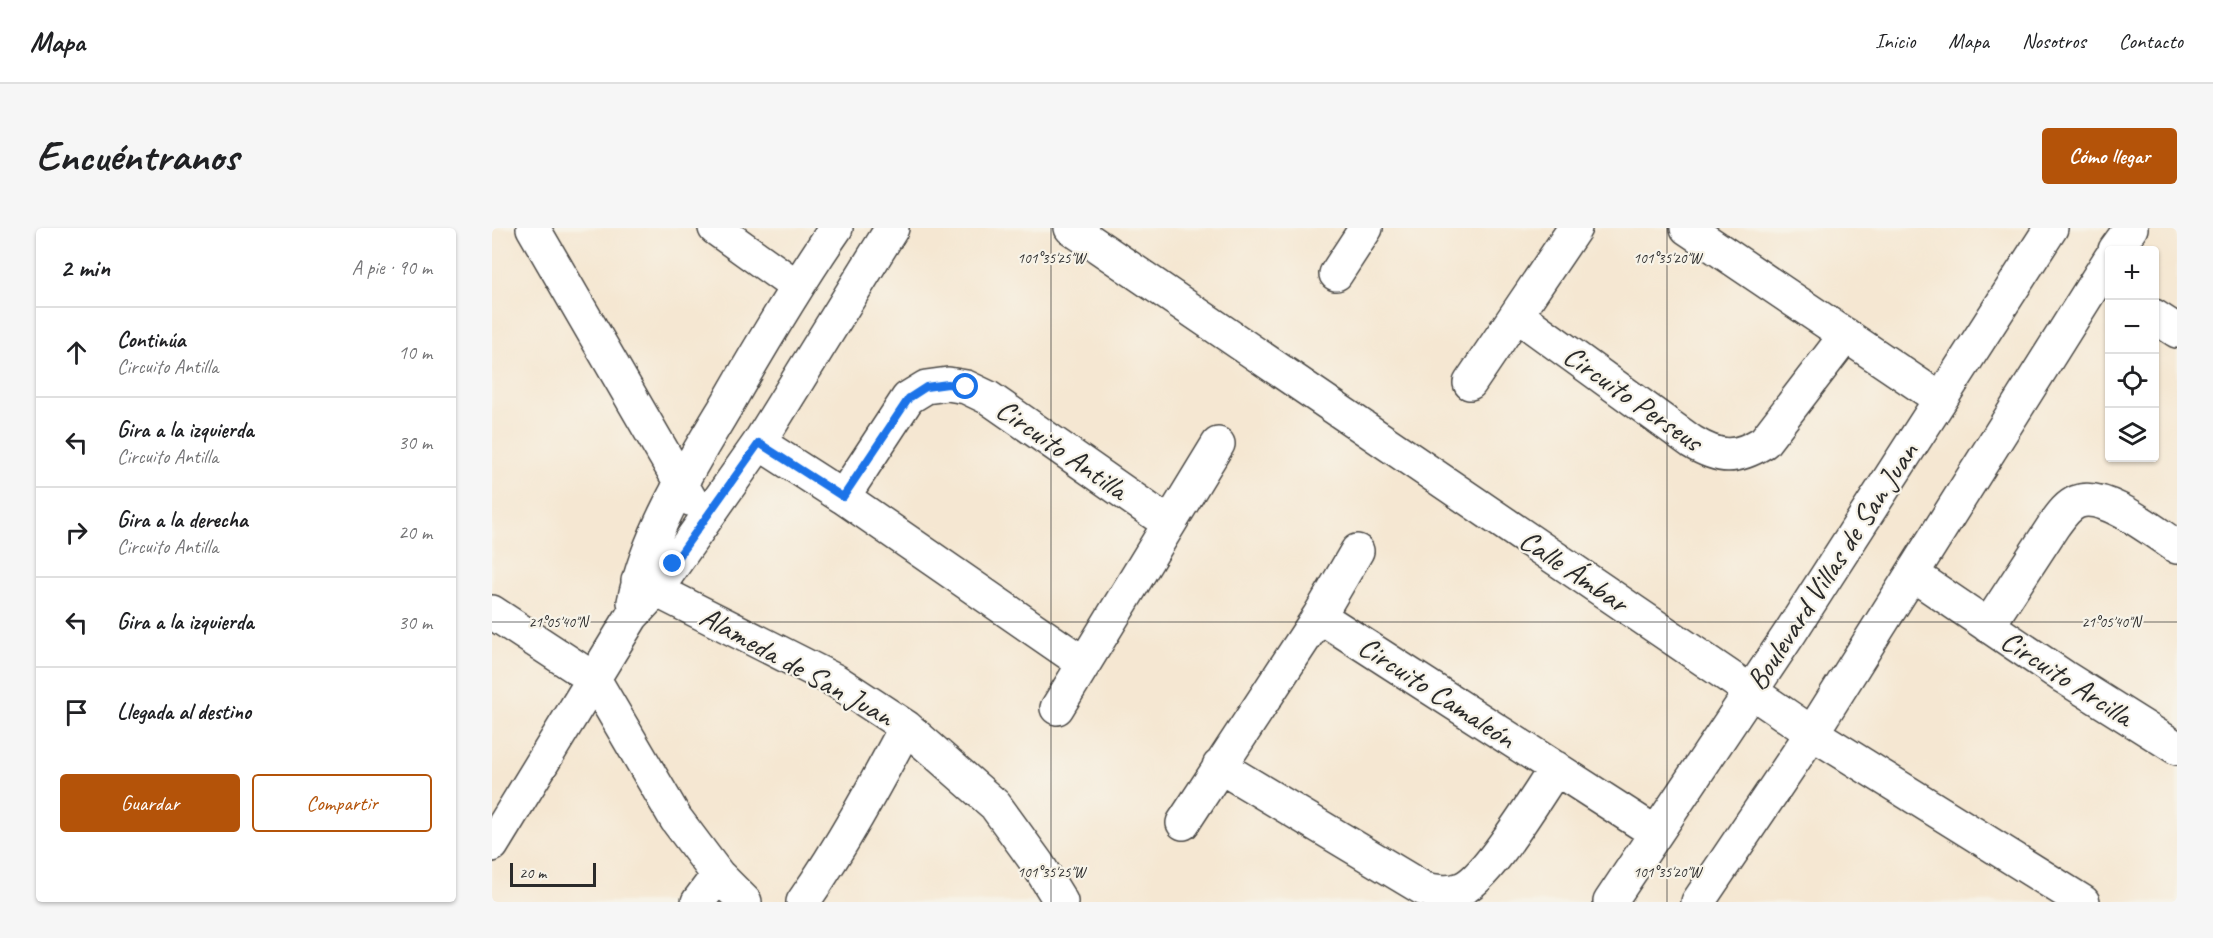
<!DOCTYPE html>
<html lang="es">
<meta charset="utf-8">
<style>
body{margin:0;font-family:Caveat,sans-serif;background:#f6f6f6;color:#202124}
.controls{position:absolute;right:18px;top:18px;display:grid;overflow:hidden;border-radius:6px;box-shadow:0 2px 4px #0004}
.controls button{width:54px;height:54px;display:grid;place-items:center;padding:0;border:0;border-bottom:2px solid #e0e0e0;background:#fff;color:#202124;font:30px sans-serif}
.scale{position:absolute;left:18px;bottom:15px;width:86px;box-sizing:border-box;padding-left:6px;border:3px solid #2b2b2b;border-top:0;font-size:16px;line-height:21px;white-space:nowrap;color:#2b2b2b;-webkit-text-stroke:4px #f7f3e8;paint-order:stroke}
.stop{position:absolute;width:18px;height:18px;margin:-14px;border:4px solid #1a73e8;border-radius:50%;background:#fff}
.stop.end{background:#1a73e8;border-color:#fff;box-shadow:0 2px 6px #0008}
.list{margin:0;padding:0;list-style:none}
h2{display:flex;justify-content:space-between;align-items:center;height:78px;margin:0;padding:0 24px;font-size:26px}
h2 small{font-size:20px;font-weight:400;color:#757577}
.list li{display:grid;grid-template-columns:39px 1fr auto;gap:18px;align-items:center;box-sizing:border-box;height:90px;padding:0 24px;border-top:2px solid #e0e0e0}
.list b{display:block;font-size:22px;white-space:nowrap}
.list p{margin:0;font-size:20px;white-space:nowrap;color:#757577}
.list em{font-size:20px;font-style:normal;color:#757577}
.actions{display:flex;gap:12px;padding:18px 24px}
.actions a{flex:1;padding:14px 0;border:2px solid #b45309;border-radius:6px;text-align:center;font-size:21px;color:#b45309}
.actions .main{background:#b45309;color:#fff}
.icon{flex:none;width:33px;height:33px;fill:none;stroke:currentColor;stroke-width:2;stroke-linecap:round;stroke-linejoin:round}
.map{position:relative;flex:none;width:1685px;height:674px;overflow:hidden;border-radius:6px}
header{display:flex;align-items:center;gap:36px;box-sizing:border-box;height:84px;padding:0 30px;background:#fff;border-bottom:2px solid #e0e0e0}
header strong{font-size:28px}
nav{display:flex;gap:33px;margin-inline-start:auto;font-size:21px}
.intro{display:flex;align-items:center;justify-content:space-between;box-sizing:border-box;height:144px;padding:0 36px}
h1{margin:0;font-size:42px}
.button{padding:15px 27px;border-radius:6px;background:#b45309;color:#fff;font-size:21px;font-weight:700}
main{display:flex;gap:36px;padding:0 36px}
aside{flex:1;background:#fff;border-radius:6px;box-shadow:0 2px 4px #0004}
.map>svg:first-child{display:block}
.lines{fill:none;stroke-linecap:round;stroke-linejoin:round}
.minor-casing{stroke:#494744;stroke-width:36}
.minor{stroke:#fff;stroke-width:33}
.route{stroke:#1a73e8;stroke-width:8}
.ticks{fill:none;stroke:#2b2b2b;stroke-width:1.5;stroke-opacity:0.45}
.labels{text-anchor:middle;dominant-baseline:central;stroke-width:4.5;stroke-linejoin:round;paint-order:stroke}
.street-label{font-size:30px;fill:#2b2b2b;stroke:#f7f3e8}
.ticks-label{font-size:15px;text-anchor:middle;fill:#2b2b2b;stroke:#f7f3e8;stroke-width:4.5;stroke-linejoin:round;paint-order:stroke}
</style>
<header>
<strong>Mapa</strong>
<nav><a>Inicio</a><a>Mapa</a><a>Nosotros</a><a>Contacto</a></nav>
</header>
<div class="intro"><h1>Encuéntranos</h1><a class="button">Cómo llegar</a></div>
<main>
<aside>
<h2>2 min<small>A pie · 90 m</small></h2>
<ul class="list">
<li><svg class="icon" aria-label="ahead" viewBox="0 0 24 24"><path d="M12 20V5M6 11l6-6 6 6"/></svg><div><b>Continúa</b><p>Circuito Antilla</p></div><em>10 m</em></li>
<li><svg class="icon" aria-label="left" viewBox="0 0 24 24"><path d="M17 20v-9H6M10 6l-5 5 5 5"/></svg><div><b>Gira a la izquierda</b><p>Circuito Antilla</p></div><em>30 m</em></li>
<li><svg class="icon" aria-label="right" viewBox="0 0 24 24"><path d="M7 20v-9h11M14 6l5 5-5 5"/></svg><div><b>Gira a la derecha</b><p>Circuito Antilla</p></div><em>20 m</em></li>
<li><svg class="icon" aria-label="left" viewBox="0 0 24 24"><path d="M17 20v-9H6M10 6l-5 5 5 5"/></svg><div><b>Gira a la izquierda</b></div><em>30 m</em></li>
<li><svg class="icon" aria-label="arrive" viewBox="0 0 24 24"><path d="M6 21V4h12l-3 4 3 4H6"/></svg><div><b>Llegada al destino</b></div></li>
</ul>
<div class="actions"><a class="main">Guardar</a><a>Compartir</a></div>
</aside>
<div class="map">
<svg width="1685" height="674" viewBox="0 0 1685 674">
<rect width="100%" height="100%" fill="#f7f3e8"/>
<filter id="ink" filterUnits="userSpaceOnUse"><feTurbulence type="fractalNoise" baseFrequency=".0167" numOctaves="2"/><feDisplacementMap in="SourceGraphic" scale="12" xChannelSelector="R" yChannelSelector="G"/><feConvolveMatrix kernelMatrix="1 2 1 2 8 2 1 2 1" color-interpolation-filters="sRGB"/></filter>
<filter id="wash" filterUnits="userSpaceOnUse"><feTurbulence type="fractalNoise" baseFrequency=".008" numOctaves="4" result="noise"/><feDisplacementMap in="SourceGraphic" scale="24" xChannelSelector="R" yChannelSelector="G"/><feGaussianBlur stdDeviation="1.35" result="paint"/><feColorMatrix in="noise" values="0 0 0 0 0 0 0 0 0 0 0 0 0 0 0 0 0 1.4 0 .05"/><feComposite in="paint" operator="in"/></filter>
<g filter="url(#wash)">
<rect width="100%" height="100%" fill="#f5e7d2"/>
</g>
<g filter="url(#ink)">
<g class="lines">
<defs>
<path id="minor" d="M 41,0 L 198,271
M 223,0 L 304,58
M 579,0 L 1320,505 L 1591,674
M 1195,0 L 1448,171
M 1623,22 L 1639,0
M 844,46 L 874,0
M 1025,87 L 1200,214 C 1228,231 1244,231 1272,214 L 1354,107
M 1662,88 L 1685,103
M 978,155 L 1083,0
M 267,215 L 351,269 L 591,435
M 351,269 L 416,170 L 434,159 L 456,156 L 474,159 L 497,170 L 676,295
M 1420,346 L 1572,449 L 1685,520
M 146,353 L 344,453 L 414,499 L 503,577 L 545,635 L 569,674
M 142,374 C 155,307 198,238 233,180 C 268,119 304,58 344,0
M 0,384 L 102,451 L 184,591 L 226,647 L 253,674
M 827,388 L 1164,605
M 1496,398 L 1562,297 C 1568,289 1575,278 1585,274 C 1612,263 1662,304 1685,319
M 565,480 L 726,216
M 727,538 L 932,661 C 944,663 956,666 969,661 C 995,652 1046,566 1064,540
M 691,595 L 827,388 L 865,323
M 0,617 L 140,388 L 164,362 L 267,215 L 400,0
M 206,674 L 226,647
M 311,674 C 350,618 382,559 414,499
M 1118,674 L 1298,405 L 1559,0
M 1206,674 L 1320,505 L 1618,31"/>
</defs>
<!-- minor casing -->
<use href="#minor" class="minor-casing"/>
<!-- minor -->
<use href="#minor" class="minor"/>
</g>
</g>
<g class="lines" filter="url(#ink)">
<!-- route -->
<path class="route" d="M 181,336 L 267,215 L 351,269 L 417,170 L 434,159 L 456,156 L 474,159"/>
</g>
<!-- ticks -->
<path class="ticks" d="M 559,0 L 559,674M 1175,0 L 1175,674M 0,394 L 1685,394"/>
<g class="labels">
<!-- street labels -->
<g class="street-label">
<text transform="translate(1141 170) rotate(35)">Circuito Perseus</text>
<text transform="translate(570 221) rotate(35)">Circuito Antilla</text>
<text transform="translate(1340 338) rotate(-57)">Boulevard Villas de San Juan</text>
<text transform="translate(1082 343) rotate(34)">Calle Ámbar</text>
<text transform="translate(305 438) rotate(29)">Alameda de San Juan</text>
<text transform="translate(1575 450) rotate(33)">Circuito Arcilla</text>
<text transform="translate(945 464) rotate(33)">Circuito Camaleón</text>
</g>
</g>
<g class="ticks-label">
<text x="559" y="35">101°35'25"W</text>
<text x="1175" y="35">101°35'20"W</text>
<text x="66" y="399">21°05'40"N</text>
<text x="1619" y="399">21°05'40"N</text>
<text x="559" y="649">101°35'25"W</text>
<text x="1175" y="649">101°35'20"W</text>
</g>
</svg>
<div class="controls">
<button>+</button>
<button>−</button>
<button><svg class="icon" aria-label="locate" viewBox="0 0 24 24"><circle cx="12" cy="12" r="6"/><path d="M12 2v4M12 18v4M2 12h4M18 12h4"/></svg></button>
<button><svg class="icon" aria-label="layers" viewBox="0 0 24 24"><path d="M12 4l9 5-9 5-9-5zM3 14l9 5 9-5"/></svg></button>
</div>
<div class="scale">20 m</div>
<div class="stop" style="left:474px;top:159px"></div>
<div class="stop end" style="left:181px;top:336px"></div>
</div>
</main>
